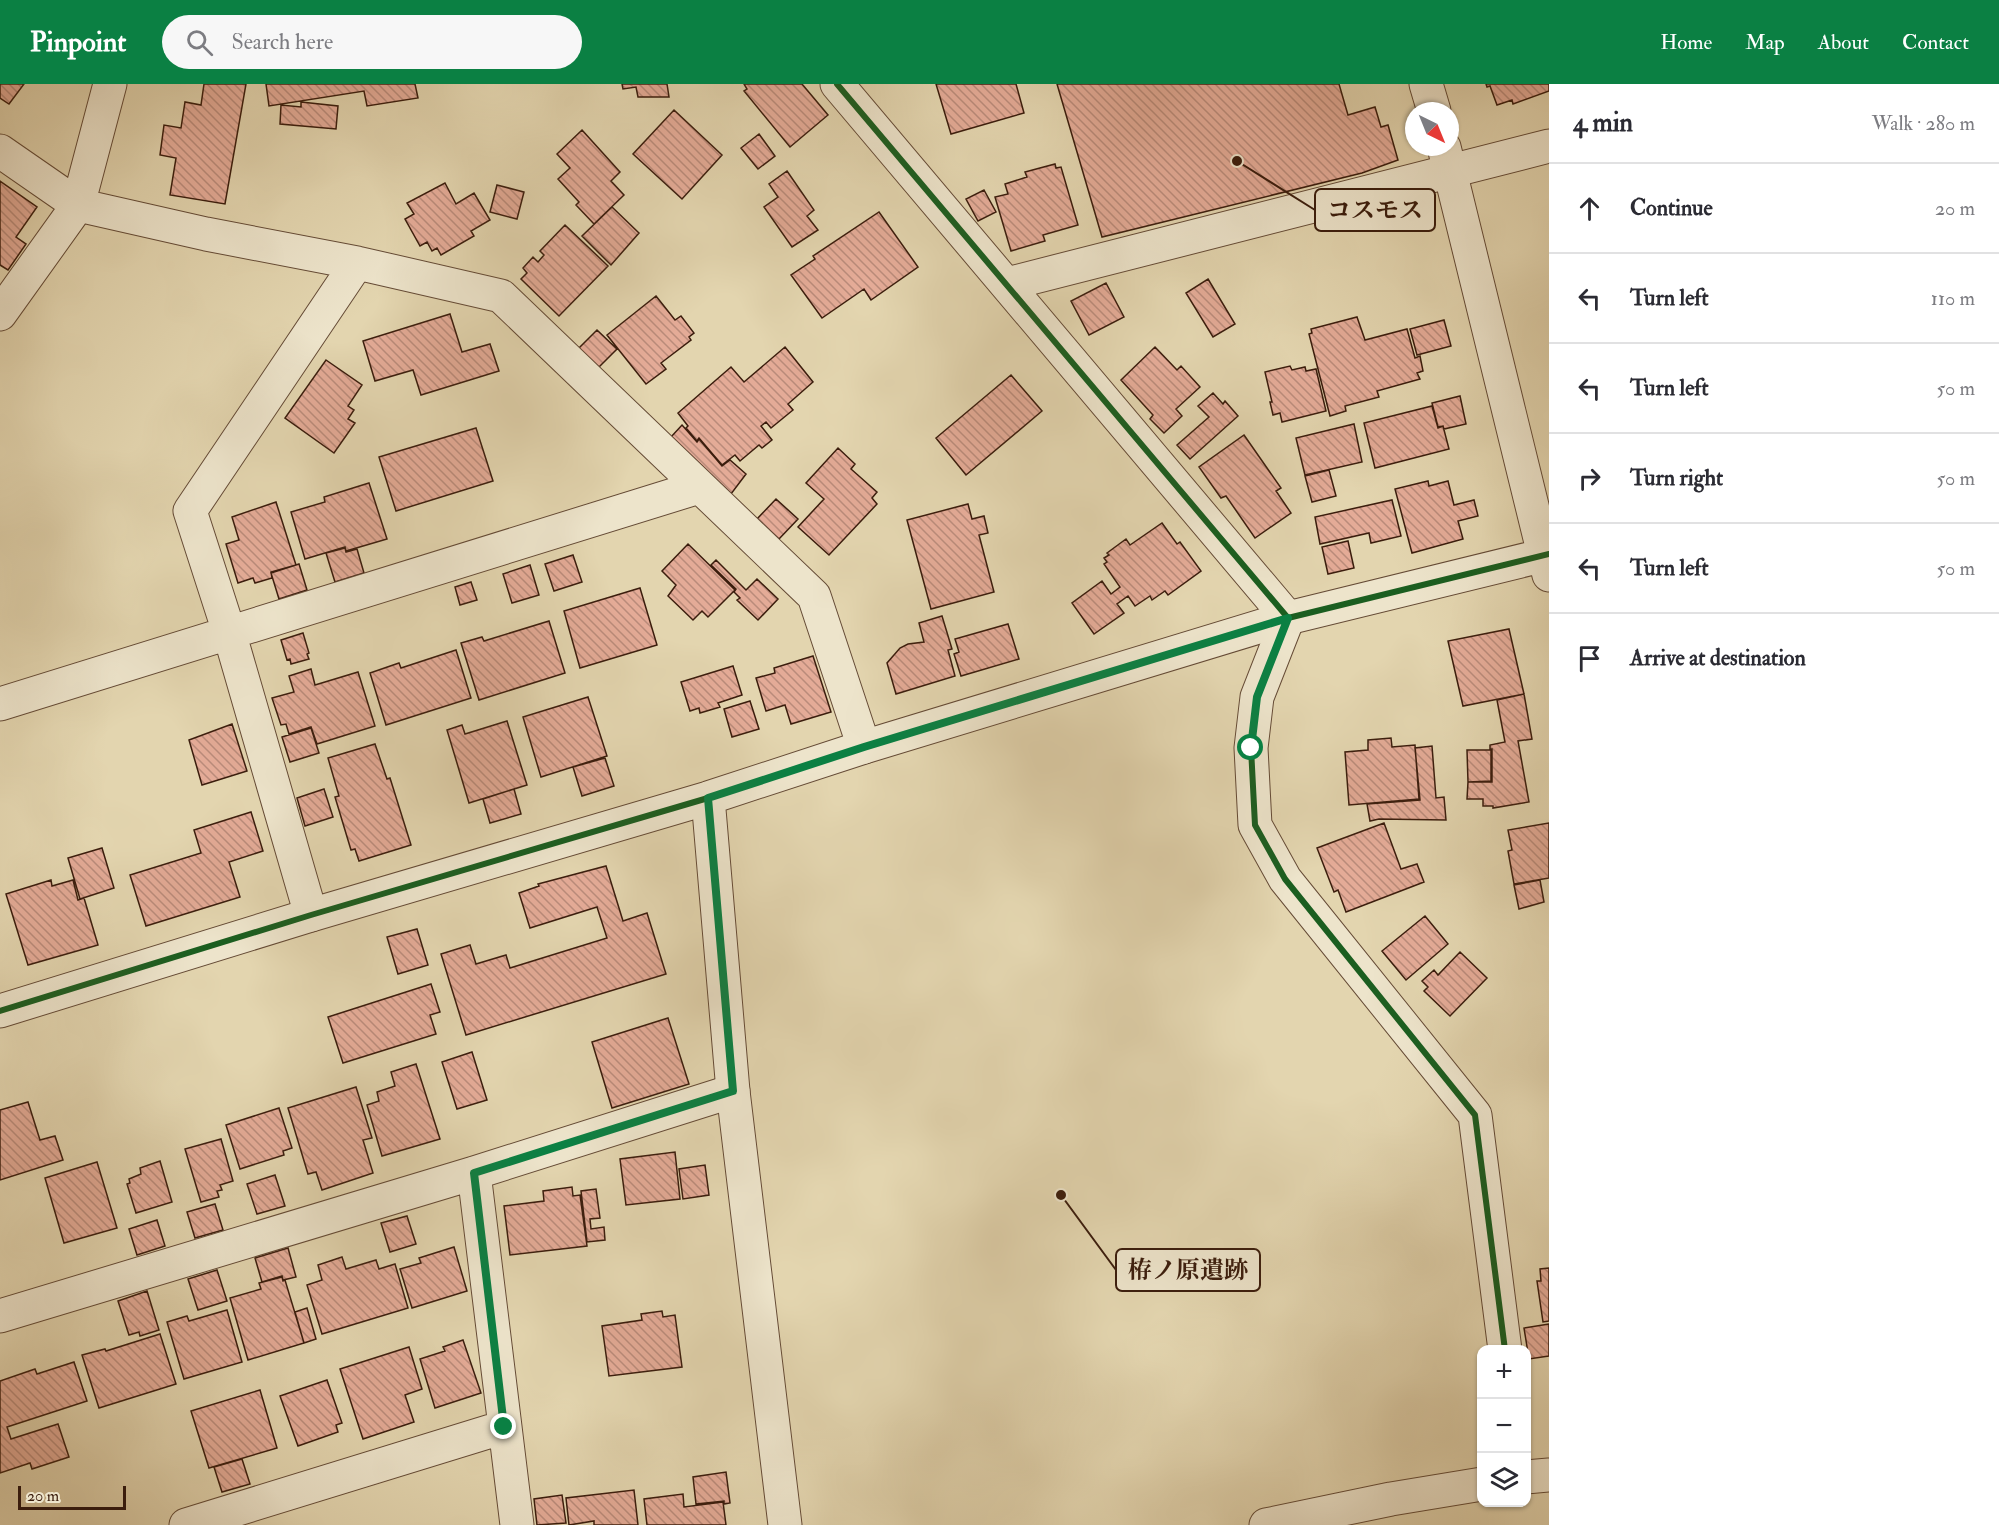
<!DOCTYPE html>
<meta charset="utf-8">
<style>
body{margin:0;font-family:"IM FELL Double Pica","Noto Serif JP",serif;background:#f7f7f7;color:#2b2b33}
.controls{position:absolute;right:18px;bottom:18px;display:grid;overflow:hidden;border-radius:12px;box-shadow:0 2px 4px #0004}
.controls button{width:54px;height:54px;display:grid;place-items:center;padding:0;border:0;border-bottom:2px solid #e1e1e2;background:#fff;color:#2b2b33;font:30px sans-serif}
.compass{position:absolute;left:1405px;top:18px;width:54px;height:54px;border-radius:50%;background:#fff;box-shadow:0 2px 4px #0004;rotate:137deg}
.scale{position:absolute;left:18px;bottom:15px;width:108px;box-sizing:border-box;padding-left:6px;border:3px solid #3b1d0d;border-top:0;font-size:16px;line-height:21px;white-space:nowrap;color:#3b1d0d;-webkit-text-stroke:4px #ede4cb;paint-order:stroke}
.stop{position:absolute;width:18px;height:18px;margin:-14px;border:4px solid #0b8043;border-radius:50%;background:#fff}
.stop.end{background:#0b8043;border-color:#fff;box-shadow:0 2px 6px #0008}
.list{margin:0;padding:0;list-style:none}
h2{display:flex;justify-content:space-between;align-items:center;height:78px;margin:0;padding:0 24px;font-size:26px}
h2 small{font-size:20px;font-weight:400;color:#7c7c81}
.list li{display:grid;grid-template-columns:39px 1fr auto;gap:18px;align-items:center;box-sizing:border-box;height:90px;padding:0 24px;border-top:2px solid #e1e1e2}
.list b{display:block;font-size:22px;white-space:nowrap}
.list em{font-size:20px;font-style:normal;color:#7c7c81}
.icon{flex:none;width:33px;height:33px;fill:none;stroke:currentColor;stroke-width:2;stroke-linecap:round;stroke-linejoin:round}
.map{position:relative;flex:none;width:1549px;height:1441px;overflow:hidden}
header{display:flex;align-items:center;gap:36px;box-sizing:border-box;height:84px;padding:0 30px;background:#0b8043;color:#fff}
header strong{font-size:28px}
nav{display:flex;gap:33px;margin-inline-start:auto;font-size:21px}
.search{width:420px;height:54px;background:#f7f7f7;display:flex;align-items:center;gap:15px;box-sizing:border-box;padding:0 21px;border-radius:33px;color:#7c7c81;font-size:22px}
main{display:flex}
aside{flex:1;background:#fff}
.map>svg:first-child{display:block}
.building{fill:url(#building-back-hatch);stroke:#3b1d0d;stroke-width:1.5}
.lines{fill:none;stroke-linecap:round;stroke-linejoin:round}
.minor-casing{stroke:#654b36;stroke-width:35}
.tertiary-casing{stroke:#654b36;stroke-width:35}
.minor{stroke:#ede4cb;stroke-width:33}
.tertiary{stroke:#ede4cb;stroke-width:33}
.cycleway-casing{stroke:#ede4cb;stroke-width:10}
.cycleway{stroke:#1b5e20;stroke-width:6}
.route{stroke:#0b8043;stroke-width:8}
.leader{fill:none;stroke:#3b1d0d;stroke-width:2}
.callout-dot{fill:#3b1d0d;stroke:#ede4cb;stroke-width:2}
.callout{fill:#ede4cb;stroke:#3b1d0d;stroke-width:2}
.callout-label{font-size:24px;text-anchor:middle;font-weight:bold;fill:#3b1d0d}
</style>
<header>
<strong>Pinpoint</strong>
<div class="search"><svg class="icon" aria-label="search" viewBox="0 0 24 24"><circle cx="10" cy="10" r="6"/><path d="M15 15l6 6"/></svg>Search here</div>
<nav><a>Home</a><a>Map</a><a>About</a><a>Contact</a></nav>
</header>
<main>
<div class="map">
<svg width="1549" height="1441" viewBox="0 0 1549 1441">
<defs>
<pattern id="building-back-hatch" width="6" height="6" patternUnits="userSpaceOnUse" patternTransform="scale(1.5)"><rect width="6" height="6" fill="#e4ab97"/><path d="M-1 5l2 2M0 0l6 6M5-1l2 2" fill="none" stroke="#ba8b7a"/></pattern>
</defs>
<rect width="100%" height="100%" fill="#e3d5af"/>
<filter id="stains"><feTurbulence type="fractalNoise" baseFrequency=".00333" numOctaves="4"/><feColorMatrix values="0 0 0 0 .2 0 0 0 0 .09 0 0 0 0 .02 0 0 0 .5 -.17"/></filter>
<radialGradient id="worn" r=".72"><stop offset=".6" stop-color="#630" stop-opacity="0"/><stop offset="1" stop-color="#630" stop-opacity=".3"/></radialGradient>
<!-- building -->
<path class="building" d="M 0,0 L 24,0 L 9,20 L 0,14 Z
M 204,0 L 246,0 L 225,120 L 170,111 L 176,74 L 160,71 L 164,41 L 181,44 L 185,18 L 201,21 Z
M 266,0 L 415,0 L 418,14 L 367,22 L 364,7 L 269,22 Z
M 622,0 L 667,0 L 669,13 L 638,13 L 636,3 L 623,5 Z
M 744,0 L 802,0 L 828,31 L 790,63 L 744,7 L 747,5 Z
M 936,0 L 1016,0 L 1024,29 L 951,50 Z
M 1057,0 L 1339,0 L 1348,31 L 1375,23 L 1381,43 L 1388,41 L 1398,76 L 1362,89 L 1102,153 Z
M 1486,0 L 1549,0 L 1549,7 L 1513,20 L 1512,16 L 1497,21 L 1490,2 L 1487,3 Z
M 301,18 L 338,22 L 336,45 L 280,40 L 281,21 L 301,23 Z
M 674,26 L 722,71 L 682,115 L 633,70 Z
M 582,46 L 620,88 L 611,97 L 624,111 L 594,140 L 576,121 L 579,118 L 558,95 L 570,84 L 557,70 Z
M 759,50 L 775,72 L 758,85 L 741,64 Z
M 1055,80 L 1056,84 L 1061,83 L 1078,141 L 1043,151 L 1045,157 L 1011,167 L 995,113 L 1008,110 L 1005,100 L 1027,93 L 1025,88 Z
M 787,87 L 814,126 L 807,132 L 818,146 L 792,163 L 764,123 L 778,113 L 769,100 Z
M 0,97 L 37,123 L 16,153 L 26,160 L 8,186 L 0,181 Z
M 445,99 L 456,120 L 474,109 L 490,136 L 471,147 L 474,152 L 441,171 L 437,164 L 432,167 L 427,158 L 420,162 L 405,135 L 414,130 L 407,119 Z
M 497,101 L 524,108 L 517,135 L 490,128 Z
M 984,106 L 996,128 L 978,137 L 966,115 Z
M 612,123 L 639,149 L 611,181 L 582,152 Z
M 879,128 L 918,183 L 871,216 L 864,205 L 822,234 L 791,191 L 815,175 L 813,172 Z
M 565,141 L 608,182 L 559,232 L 521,195 L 527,189 L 523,184 L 533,173 L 538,178 L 544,171 L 540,167 Z
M 1208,195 L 1235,240 L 1213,253 L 1186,209 Z
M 1106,199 L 1124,233 L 1089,251 L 1071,217 Z
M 656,212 L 675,236 L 681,232 L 694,249 L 689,253 L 691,256 L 661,279 L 666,285 L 646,300 L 607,251 Z
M 450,230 L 462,268 L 490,260 L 499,287 L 421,311 L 413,286 L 375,297 L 363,257 Z
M 1357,233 L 1365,256 L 1407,245 L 1415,274 L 1420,272 L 1423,287 L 1417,289 L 1420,295 L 1377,307 L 1379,313 L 1345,322 L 1346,327 L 1330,332 L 1309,250 L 1312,249 L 1311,245 Z
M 1444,236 L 1451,262 L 1417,271 L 1410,245 Z
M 597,246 L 617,265 L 598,284 L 578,265 Z
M 785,263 L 813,298 L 788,320 L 793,326 L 771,344 L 766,338 L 761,342 L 772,356 L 762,364 L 759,361 L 740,377 L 735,371 L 722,381 L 699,354 L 697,357 L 686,344 L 688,342 L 678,329 L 731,283 L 744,298 Z
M 1155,263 L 1177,286 L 1181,282 L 1200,303 L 1176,325 L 1182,332 L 1164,349 L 1150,335 L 1153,331 L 1121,296 Z
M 326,276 L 362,301 L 348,322 L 354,326 L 348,335 L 355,339 L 334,369 L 285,334 Z
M 1290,282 L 1292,286 L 1305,283 L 1306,287 L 1316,285 L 1326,327 L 1282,338 L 1280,329 L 1273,331 L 1270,318 L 1272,318 L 1265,288 Z
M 1011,291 L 1042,327 L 966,391 L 936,354 Z
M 1213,309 L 1223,320 L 1225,317 L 1238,332 L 1190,375 L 1177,361 L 1209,333 L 1198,322 Z
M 1460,312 L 1466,340 L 1444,345 L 1443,342 L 1438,343 L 1432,319 Z
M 1432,322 L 1438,344 L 1443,342 L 1449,365 L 1375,384 L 1364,339 Z
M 1354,340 L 1362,378 L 1305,391 L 1296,354 Z
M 682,341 L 697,358 L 699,355 L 722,382 L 730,376 L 746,390 L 731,410 L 671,353 Z
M 476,344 L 493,397 L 396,427 L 379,373 Z
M 1244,351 L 1281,404 L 1276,407 L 1291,429 L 1255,454 L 1226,412 L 1221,414 L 1199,383 Z
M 838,364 L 855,380 L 851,385 L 877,408 L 872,414 L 877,420 L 829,471 L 798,443 L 824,415 L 806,399 Z
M 1329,386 L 1336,412 L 1312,418 L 1305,392 Z
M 1428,397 L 1429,402 L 1448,397 L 1454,421 L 1474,416 L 1478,432 L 1458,437 L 1463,455 L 1412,469 L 1395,405 Z
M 369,399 L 387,455 L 346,467 L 345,463 L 305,475 L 291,428 L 325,418 L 324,413 Z
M 776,415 L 798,435 L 779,455 L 757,435 Z
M 1392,416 L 1401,452 L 1371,459 L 1369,449 L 1320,460 L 1315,433 Z
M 276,418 L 296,481 L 271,488 L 272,494 L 255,499 L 253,494 L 238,499 L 226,460 L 239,456 L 232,433 Z
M 968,420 L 972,435 L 984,432 L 988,449 L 979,451 L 994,508 L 931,525 L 907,436 Z
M 1162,439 L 1177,460 L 1180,458 L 1201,487 L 1168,511 L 1165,507 L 1152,516 L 1150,512 L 1135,522 L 1128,512 L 1117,520 L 1124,529 L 1094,550 L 1072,519 L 1102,497 L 1111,510 L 1120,503 L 1104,480 L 1107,478 L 1104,474 L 1109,471 L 1107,469 L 1126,455 L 1130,461 Z
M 1348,457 L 1354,484 L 1328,490 L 1322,463 Z
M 688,460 L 735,506 L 708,533 L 702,527 L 693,536 L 668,512 L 676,501 L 662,487 Z
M 345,464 L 346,468 L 357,465 L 364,489 L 335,498 L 326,469 Z
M 573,471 L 582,498 L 554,507 L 545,480 Z
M 716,476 L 746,506 L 757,495 L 778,515 L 758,536 L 737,516 L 740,514 L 734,508 L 736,505 L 711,481 Z
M 299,480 L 307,506 L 279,515 L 271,489 Z
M 530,481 L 539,511 L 512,519 L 503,490 Z
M 471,498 L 477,516 L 460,521 L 455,503 Z
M 640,504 L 657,561 L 580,584 L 564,527 Z
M 942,532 L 952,565 L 948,566 L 955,592 L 896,610 L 887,579 L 900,564 L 908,560 L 924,558 L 919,539 Z
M 549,537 L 565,589 L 479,616 L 461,559 L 482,553 L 484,557 Z
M 1008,540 L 1019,575 L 961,592 L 954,570 L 959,568 L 955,555 Z
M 1509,545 L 1524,610 L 1463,622 L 1448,557 Z
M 303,549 L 309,569 L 307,570 L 309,575 L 291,580 L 290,575 L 287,576 L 281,556 Z
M 456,566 L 471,614 L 386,641 L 370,589 L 399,579 L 401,584 Z
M 813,572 L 831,628 L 791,640 L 785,621 L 766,627 L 756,594 L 775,589 L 774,584 Z
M 733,582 L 742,611 L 718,619 L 720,623 L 700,629 L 699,624 L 690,627 L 681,598 Z
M 311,585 L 315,601 L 358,588 L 375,642 L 317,660 L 311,643 L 289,650 L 286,640 L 281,641 L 272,614 L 294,608 L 289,592 Z
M 1524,610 L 1532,655 L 1518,657 L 1529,718 L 1493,724 L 1493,722 L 1483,722 L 1483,715 L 1467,715 L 1468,698 L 1492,698 L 1492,665 L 1490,665 L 1490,661 L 1505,658 L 1497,616 Z
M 588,613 L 607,672 L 541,693 L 523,633 Z
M 750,617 L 759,645 L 732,653 L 724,625 Z
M 507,637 L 527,701 L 469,719 L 447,646 L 462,641 L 465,650 Z
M 232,640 L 247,687 L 202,701 L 189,656 Z
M 311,644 L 319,669 L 290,678 L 282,653 Z
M 1391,654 L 1392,663 L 1415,661 L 1419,715 L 1349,721 L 1345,668 L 1368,666 L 1368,656 Z
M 375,660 L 387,695 L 390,694 L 411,761 L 359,777 L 355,765 L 351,766 L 335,713 L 339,712 L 328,674 Z
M 1432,662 L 1436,714 L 1444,713 L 1446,736 L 1379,735 L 1370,737 L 1367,720 L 1420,716 L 1415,664 Z
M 1467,666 L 1491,666 L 1491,697 L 1468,698 Z
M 605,674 L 614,702 L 582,712 L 573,683 Z
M 324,705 L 333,733 L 305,742 L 297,714 Z
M 514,705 L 521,730 L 490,739 L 483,715 Z
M 251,728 L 263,767 L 229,778 L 240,813 L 146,842 L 130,791 L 201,769 L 194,746 Z
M 1384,739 L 1401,785 L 1417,780 L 1424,798 L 1346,828 L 1338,806 L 1334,808 L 1317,764 Z
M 1549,739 L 1549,794 L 1514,800 L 1508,767 L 1512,766 L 1508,746 Z
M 102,764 L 114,804 L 80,815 L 68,774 Z
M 606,782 L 623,837 L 647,829 L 666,890 L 466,951 L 441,870 L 470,861 L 476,880 L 506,871 L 510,884 L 607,854 L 597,823 L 530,844 L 519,809 L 539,802 L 538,800 Z
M 51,796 L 52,802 L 73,796 L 78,816 L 84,814 L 98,861 L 28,881 L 6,810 Z
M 1540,796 L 1544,818 L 1519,825 L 1514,801 Z
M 1425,832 L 1448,860 L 1406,896 L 1382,867 Z
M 417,845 L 428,881 L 398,890 L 387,853 Z
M 1460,868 L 1487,894 L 1450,932 L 1424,907 L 1428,903 L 1422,897 L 1434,886 L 1438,891 Z
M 431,900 L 440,928 L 430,931 L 436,950 L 343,979 L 328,933 Z
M 668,934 L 689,1000 L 612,1024 L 592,958 Z
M 472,968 L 487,1016 L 457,1025 L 442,978 Z
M 416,980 L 440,1055 L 382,1072 L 367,1021 L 379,1017 L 377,1008 L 395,1002 L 391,988 Z
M 356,1003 L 372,1054 L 363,1056 L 373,1089 L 322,1106 L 316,1088 L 308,1090 L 288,1024 Z
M 28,1018 L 40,1056 L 55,1052 L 63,1076 L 0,1096 L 0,1026 Z
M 279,1024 L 292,1064 L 283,1067 L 284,1071 L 240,1085 L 226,1041 Z
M 221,1055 L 233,1097 L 220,1101 L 222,1106 L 217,1107 L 219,1113 L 201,1118 L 185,1065 Z
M 675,1068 L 680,1115 L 626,1121 L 620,1075 Z
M 160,1077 L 172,1118 L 136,1129 L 127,1100 L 130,1099 L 129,1095 L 141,1090 L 140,1084 Z
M 97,1078 L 117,1144 L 64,1159 L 45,1094 Z
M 705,1081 L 709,1111 L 683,1115 L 679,1085 Z
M 275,1091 L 285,1122 L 257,1130 L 247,1100 Z
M 572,1103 L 573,1112 L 580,1111 L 587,1162 L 510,1171 L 504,1122 L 544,1117 L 543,1107 Z
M 596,1105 L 600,1134 L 590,1135 L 591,1145 L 604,1143 L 605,1156 L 587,1158 L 581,1107 Z
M 215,1120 L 223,1146 L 195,1154 L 187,1128 Z
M 407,1132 L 416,1160 L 390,1168 L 381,1139 Z
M 157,1136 L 165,1162 L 137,1171 L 129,1145 Z
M 454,1163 L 467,1207 L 412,1224 L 400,1185 L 421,1179 L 419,1174 Z
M 288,1164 L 296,1193 L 283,1196 L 282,1192 L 262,1198 L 255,1174 Z
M 342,1173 L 346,1185 L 376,1176 L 379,1185 L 395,1180 L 408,1224 L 322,1250 L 307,1201 L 322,1196 L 318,1181 Z
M 1549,1184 L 1549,1237 L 1543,1238 L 1537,1197 L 1541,1197 L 1540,1185 Z
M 217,1186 L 227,1217 L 198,1226 L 188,1195 Z
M 282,1193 L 283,1197 L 285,1196 L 304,1259 L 248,1276 L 230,1214 L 261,1205 L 259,1199 Z
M 147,1207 L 159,1246 L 140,1252 L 139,1248 L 129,1251 L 118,1217 Z
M 307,1224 L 316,1255 L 304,1259 L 295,1228 Z
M 227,1226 L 242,1278 L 184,1295 L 167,1238 L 187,1232 L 189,1237 Z
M 662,1227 L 663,1233 L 675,1231 L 682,1283 L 609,1292 L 602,1242 L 642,1236 L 641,1230 Z
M 1549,1240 L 1549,1272 L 1529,1275 L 1524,1244 Z
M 160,1250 L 176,1300 L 99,1324 L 82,1271 L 105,1265 L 106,1267 Z
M 463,1256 L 481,1309 L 435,1324 L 420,1275 L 445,1267 L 443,1263 Z
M 409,1263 L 422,1305 L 405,1311 L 414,1338 L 363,1355 L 340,1285 Z
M 74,1278 L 87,1317 L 7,1343 L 11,1355 L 58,1340 L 69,1373 L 32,1385 L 30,1379 L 0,1389 L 0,1297 L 35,1285 L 37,1290 Z
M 327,1296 L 342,1339 L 336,1341 L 338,1348 L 298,1362 L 280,1312 Z
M 260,1306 L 277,1364 L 209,1384 L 191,1327 Z
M 242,1375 L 250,1400 L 222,1408 L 214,1383 Z
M 726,1388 L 730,1419 L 724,1420 L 724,1417 L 696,1420 L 693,1393 Z
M 634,1406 L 638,1441 L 594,1441 L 594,1437 L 569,1441 L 566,1414 Z
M 683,1410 L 684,1423 L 723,1418 L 726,1441 L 647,1441 L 644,1415 Z
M 562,1411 L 566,1439 L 537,1441 L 534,1415 Z"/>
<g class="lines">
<defs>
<path id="minor" d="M 837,0 L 1288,534 L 1257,613 L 1251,664 L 1255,741 L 1285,795 L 1475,1031 L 1505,1266
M 0,67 L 78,121 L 206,150 L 357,179 L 501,212 L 814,512 L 864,663
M 1007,200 L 1549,62
M 0,230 L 78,121 L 110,0
M 0,620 L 699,403
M 311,831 L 229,548 L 190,427 L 357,179
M 474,1089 L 517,1441
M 0,1232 L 474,1089 L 733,1007
M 1526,1393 L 1549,1391
M 186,1441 L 504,1343
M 1266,1441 L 1391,1415 L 1482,1400"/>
<path id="tertiary" d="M 1426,0 L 1434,27
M 1444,63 L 1549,491
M 708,714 L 733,1007 L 785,1441
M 0,927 L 311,831 L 708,714 L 864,663 L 1288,534 L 1549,470"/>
</defs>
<!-- minor casing -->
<use href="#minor" class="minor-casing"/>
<!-- tertiary casing -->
<use href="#tertiary" class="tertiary-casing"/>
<!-- minor -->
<use href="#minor" class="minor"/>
<!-- tertiary -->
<use href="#tertiary" class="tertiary"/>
<defs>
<path id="cycleway" d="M 837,0 L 1288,534 L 1257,613 L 1251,664 L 1255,741 L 1285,795 L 1475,1031 L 1505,1266
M 0,927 L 311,831 L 708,714 L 864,663 L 1288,534 L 1549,470"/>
</defs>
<!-- cycleway casing -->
<use href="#cycleway" class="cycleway-casing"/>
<!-- cycleway -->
<use href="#cycleway" class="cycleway"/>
</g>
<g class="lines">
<!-- route -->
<path class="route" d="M 504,1343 L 474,1089 L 733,1007 L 708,714 L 864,663 L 1288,534 L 1257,613 L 1251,664"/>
</g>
<!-- callouts -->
<path class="leader" d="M1237 77L1315 126M1061 1111L1116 1186"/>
<g class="callout-dot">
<circle cx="1237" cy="77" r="6"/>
<circle cx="1061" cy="1111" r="6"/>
</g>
<g class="callout">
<rect x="1315" y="105" width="120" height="42" rx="6"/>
<rect x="1116" y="1165" width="144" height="42" rx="6"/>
</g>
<g class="callout-label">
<text x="1375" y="134">コスモス</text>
<text x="1188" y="1194">栫ノ原遺跡</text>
</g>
<rect width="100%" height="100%" filter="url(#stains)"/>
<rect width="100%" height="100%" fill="url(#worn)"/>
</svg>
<div class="controls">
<button>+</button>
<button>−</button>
<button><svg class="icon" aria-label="layers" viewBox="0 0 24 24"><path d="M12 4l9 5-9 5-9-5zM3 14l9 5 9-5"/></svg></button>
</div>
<svg class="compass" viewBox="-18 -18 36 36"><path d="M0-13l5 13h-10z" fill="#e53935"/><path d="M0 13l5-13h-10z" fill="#7c7c81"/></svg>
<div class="scale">20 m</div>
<div class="stop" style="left:1251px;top:664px"></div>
<div class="stop end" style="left:504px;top:1343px"></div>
</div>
<aside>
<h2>4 min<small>Walk · 280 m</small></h2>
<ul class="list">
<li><svg class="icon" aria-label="ahead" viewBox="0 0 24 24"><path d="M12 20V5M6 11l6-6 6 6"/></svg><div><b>Continue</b></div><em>20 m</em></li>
<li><svg class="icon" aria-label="left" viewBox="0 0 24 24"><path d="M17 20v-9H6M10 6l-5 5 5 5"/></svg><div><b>Turn left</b></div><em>110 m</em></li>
<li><svg class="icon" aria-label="left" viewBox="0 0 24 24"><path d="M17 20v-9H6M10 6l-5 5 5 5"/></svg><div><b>Turn left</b></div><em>50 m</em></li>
<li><svg class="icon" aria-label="right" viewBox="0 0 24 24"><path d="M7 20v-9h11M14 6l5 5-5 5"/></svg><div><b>Turn right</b></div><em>50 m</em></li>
<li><svg class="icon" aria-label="left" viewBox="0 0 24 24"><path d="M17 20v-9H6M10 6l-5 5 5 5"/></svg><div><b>Turn left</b></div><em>50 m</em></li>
<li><svg class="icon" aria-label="arrive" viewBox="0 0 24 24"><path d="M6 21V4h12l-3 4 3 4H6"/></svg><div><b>Arrive at destination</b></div></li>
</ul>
</aside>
</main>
